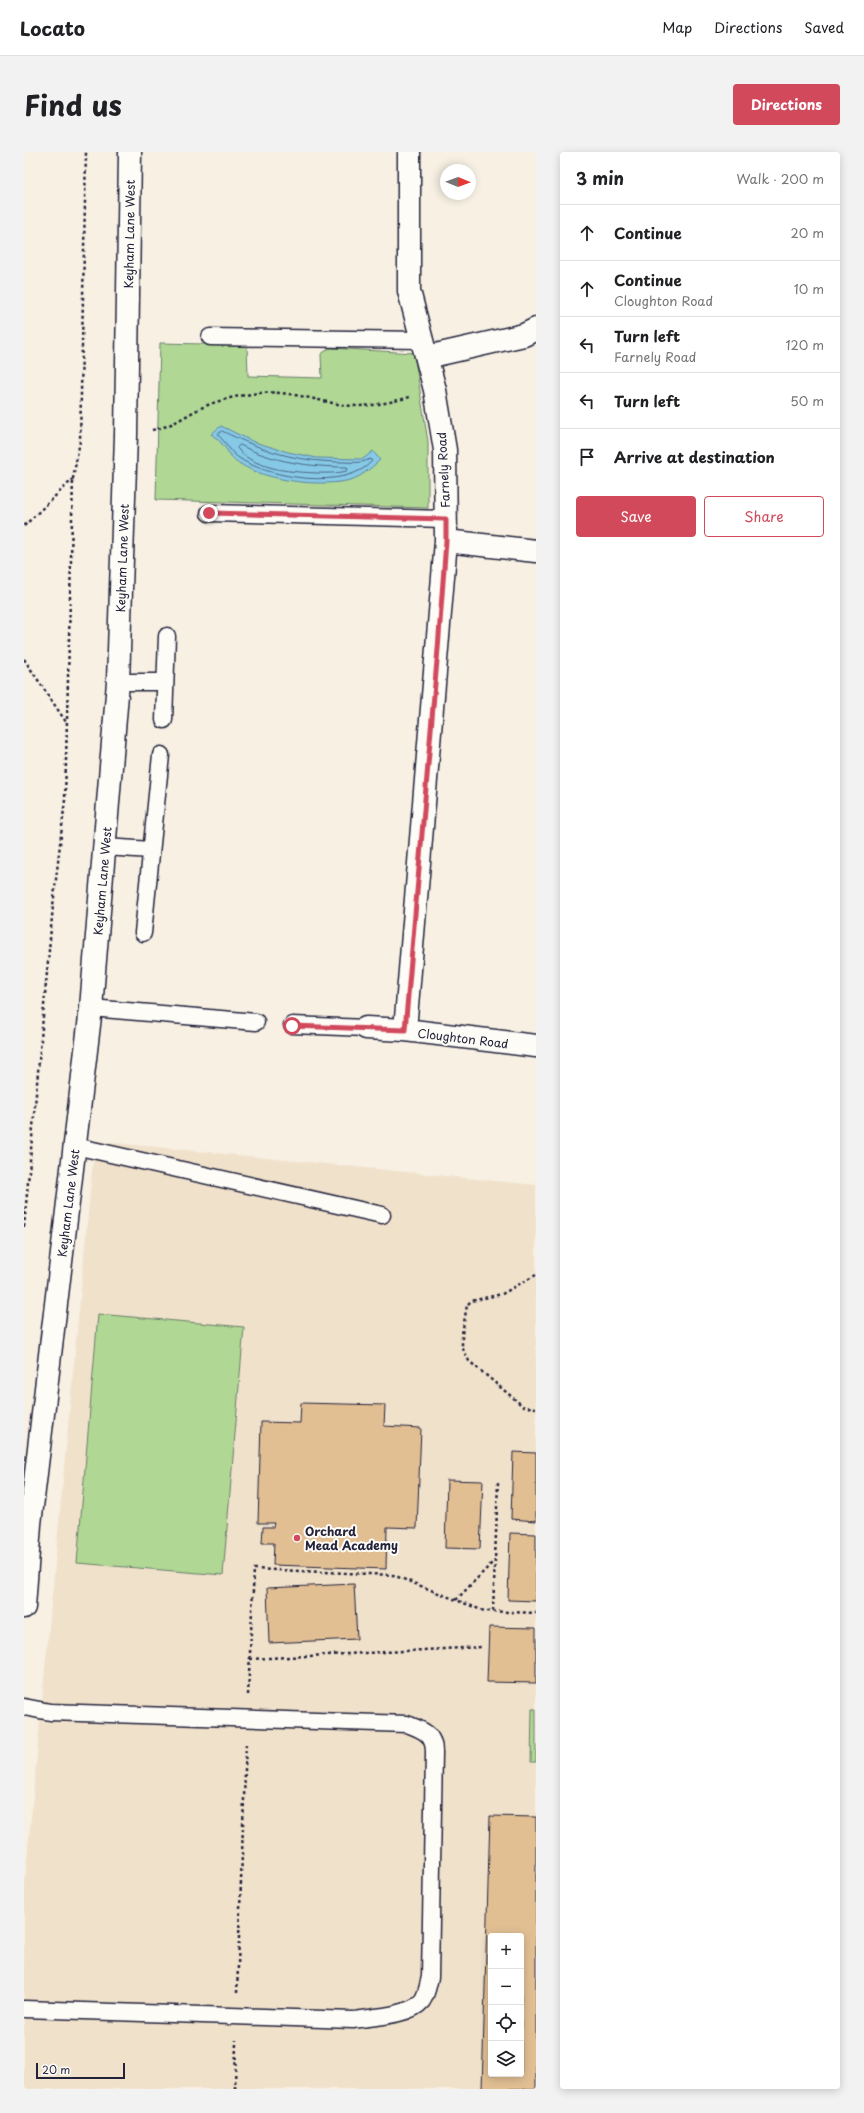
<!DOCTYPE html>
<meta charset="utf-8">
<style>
body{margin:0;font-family:"Playpen Sans",sans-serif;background:#f2f2f2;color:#202124}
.controls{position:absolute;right:12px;bottom:12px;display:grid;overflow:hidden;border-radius:4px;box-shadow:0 2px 10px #0003}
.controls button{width:36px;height:36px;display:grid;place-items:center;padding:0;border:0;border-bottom:1px solid #e0e0e0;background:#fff;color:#202124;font:20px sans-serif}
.compass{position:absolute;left:416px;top:12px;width:36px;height:36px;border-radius:50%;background:#fff;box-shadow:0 2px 10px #0003;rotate:91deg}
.scale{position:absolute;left:12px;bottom:10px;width:89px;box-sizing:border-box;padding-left:4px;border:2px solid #22223b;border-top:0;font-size:11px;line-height:14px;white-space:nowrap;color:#22223b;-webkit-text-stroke:3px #fdfcf7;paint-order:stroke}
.stop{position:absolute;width:12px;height:12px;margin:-9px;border:3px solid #d1495b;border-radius:50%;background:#fff}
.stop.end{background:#d1495b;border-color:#fff;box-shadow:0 1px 4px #0008}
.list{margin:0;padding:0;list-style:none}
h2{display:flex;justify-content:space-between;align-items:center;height:52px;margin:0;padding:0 16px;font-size:17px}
h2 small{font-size:13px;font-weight:400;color:#757577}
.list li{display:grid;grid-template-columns:26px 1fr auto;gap:12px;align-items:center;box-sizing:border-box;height:56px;padding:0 16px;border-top:1px solid #e0e0e0}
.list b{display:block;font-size:15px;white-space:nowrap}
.list p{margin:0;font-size:13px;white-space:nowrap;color:#757577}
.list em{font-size:13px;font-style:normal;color:#757577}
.actions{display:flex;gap:8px;padding:12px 16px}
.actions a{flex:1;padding:9px 0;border:1px solid #d1495b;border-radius:4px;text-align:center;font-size:14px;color:#d1495b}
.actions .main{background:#d1495b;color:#fff}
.icon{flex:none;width:22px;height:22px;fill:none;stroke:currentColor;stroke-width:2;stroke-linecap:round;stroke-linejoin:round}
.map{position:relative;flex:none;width:512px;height:1937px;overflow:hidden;border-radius:4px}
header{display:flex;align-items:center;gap:24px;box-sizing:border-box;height:56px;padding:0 20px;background:#fff;border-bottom:1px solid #e0e0e0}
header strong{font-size:19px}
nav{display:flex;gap:22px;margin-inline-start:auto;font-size:14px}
.intro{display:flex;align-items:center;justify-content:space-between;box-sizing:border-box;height:96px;padding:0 24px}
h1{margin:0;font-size:28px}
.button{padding:10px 18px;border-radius:4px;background:#d1495b;color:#fff;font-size:14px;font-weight:700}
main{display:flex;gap:24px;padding:0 24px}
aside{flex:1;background:#fff;border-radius:4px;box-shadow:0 2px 10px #0003}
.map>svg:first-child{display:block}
.built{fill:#f0e1cb;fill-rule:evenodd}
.green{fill:#b0d894;stroke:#697d68}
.water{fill:#86c9e7;stroke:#5e86a2}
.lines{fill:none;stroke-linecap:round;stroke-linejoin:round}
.shore{stroke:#4a6580;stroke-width:1}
.building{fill:#e1bf93;stroke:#22223b;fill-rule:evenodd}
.lane-casing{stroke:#22223b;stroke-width:19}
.street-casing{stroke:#22223b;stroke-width:25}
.path{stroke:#22223b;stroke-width:2.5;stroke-dasharray:3 3;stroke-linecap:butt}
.lane{stroke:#fdfcf7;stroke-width:16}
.street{stroke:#fdfcf7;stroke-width:22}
.route{stroke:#d1495b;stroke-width:5}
.poi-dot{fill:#d1495b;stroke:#fdfcf7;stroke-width:1.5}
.labels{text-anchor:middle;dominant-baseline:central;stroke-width:4;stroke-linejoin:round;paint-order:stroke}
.street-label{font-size:12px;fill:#22223b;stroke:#fdfcf7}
.poi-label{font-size:12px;font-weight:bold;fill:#22223b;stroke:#fdfcf7;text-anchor:start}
</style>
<header>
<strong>Locato</strong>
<nav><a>Map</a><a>Directions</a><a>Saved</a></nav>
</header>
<div class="intro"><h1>Find us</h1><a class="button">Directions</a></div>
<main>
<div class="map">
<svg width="512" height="1937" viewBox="0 0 512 1937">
<rect width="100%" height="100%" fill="#f7f0e3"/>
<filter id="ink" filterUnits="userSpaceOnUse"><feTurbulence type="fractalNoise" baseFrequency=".025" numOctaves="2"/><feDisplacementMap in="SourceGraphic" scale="8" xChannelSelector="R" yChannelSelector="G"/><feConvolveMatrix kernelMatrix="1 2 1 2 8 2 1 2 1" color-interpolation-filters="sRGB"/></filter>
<g filter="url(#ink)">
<!-- built -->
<path class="built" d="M 71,989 L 512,1033 L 512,1937 L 0,1937 L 0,1740 ZM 467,1784 L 497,1784 L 497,1922 L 467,1922 Z"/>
<!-- green -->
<path class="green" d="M 136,191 L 223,193 L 224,224 L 298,226 L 297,202 L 306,196 L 390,201 L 404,290 L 404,356 L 132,348 Z
M 74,1162 L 220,1175 L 199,1423 L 53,1411 Z
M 508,1557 L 512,1557 L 512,1610 L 507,1610 Z"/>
<!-- water -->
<path class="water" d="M 197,274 L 230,290 L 264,300 L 293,306 L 339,307 L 349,299 L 356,308 C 346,317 335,327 322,329 C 291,335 237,328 212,309 C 206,305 203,297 198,292 C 195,288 191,285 187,282 Z"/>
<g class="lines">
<!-- shore -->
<path class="shore" d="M 198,279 C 240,299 269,309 316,310 C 327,310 337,312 346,307 L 348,309 C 323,339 244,326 215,306 C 207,301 202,290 194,283 Z
M 216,293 C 249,310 286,315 323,315 L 324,318 C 316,324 265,320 253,317 C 240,314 221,308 213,296 Z"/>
</g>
<!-- building -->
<path class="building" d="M 277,1251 L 361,1253 L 360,1274 L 397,1276 L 393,1376 L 363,1375 L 362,1417 L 249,1413 L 250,1391 L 238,1391 L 239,1375 L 249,1375 L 250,1371 L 234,1371 L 237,1270 L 276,1271 Z
M 489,1300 L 512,1301 L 512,1369 L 487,1367 Z
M 423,1328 L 459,1329 L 456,1397 L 421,1396 Z
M 486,1381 L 512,1382 L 512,1449 L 484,1448 Z
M 330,1432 L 333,1487 L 245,1491 L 243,1436 Z
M 465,1475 L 512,1476 L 512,1531 L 463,1530 Z
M 466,1664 L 512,1665 L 512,1937 L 458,1937 ZM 467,1784 L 497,1784 L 497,1922 L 467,1922 Z"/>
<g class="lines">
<defs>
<path id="lane" d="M 186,185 L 397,188
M 185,361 L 422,367
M 94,530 L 141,530
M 140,568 L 143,484
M 81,695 L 127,698
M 119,781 L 137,603
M 67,856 L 232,870
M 268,873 L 342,876
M 51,994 L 358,1063
M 0,1555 L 26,1560 L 383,1572 C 398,1578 410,1581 410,1600 L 406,1825 C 404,1833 403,1842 398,1849 C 386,1864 348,1865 329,1868 L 0,1857"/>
<path id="street" d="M 403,205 L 500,183 L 512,177
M 422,389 L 512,399
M 342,876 L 381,878 L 512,894
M 381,878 L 422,389 L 421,298 L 411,238 L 385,139 L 385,0
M 0,1455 L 6,1372 L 67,856 L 94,530 L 102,283 L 106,0"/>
</defs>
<!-- lane casing -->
<use href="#lane" class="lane-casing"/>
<!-- street casing -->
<use href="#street" class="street-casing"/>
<!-- path -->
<path class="path" d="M 128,278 C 149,274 157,266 175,257 C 193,248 216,243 236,241 C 265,238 292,249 320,253 C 342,256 364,251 386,245
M 0,374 L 49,327
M 0,507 L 42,570
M 0,1075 L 29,754 L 41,648 L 49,326 L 56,289 L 62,0
M 512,1123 L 478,1142 L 447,1149 L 443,1153 L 438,1182 L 438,1195 L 445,1209 L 500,1255 L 512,1256
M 432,1448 L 470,1409
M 469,1459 L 474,1330
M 226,1507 L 458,1495
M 224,1543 L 230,1417 L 369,1423 L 460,1459 L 512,1461
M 213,1841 L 222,1590
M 211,1937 L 212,1888"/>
<!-- lane -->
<use href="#lane" class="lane"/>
<!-- street -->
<use href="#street" class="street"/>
</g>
</g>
<g class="lines" filter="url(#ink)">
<!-- route -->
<path class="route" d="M 185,361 L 422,367 L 422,389 L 414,497 L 381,878 L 268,874"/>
</g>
<!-- markers -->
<circle class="poi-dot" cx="273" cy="1386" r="4"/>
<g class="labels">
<!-- street labels -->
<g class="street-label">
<text transform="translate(105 82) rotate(-89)">Keyham Lane West</text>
<text transform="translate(419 318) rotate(-93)">Farnely Road</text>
<text transform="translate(98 406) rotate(-88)">Keyham Lane West</text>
<text transform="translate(78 729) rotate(-85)">Keyham Lane West</text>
<text transform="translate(439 886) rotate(7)">Cloughton Road</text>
<text transform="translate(44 1051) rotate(-83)">Keyham Lane West</text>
</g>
<!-- poi labels -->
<g class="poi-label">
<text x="281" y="1379">Orchard<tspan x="281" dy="14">Mead Academy</tspan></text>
</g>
</g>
</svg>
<div class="controls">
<button>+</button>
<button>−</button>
<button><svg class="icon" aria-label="locate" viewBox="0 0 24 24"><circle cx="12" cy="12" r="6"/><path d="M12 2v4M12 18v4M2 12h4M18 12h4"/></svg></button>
<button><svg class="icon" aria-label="layers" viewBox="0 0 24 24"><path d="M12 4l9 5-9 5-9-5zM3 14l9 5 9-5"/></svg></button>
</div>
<svg class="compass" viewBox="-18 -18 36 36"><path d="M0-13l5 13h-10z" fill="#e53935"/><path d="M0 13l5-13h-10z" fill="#757577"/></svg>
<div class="scale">20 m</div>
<div class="stop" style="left:268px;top:874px"></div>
<div class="stop end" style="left:185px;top:361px"></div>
</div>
<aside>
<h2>3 min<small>Walk · 200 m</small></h2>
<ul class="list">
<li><svg class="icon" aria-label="ahead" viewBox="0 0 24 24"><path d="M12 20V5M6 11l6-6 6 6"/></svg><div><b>Continue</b></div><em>20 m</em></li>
<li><svg class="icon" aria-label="ahead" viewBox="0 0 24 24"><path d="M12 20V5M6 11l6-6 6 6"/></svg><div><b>Continue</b><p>Cloughton Road</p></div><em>10 m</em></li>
<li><svg class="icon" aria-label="left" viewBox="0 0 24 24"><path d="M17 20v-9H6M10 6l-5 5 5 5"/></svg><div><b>Turn left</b><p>Farnely Road</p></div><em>120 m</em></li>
<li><svg class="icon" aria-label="left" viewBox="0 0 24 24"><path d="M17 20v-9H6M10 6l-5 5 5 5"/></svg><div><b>Turn left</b></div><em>50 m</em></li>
<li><svg class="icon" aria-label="arrive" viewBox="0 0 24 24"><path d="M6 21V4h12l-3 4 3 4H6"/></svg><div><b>Arrive at destination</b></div></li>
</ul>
<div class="actions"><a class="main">Save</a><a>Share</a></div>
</aside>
</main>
